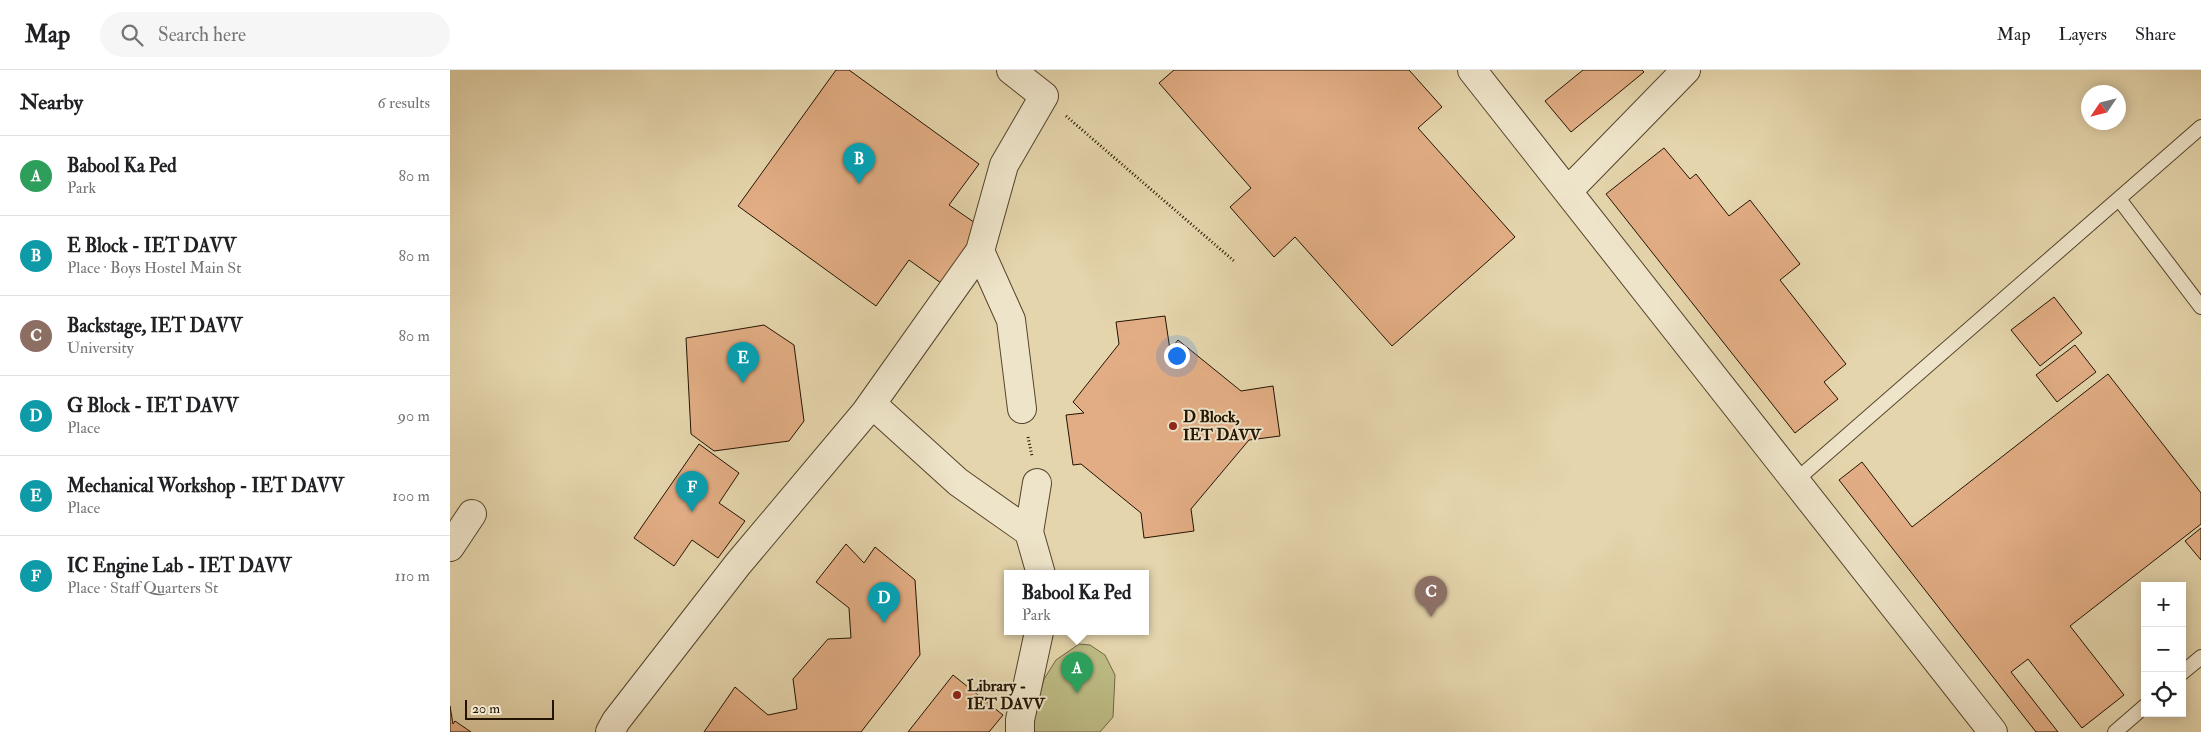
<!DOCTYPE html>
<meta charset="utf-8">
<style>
body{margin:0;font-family:"IM FELL Double Pica",serif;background:#f6f6f6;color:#202124}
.controls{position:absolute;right:15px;bottom:15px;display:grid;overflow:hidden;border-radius:0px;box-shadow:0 2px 12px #0003}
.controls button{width:45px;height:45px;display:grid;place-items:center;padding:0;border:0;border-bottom:1px solid #e0e0e0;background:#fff;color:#202124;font:25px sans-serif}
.compass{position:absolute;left:1631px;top:15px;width:45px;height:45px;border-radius:50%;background:#fff;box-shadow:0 2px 12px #0003;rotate:235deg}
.scale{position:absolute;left:15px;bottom:12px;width:89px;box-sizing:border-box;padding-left:5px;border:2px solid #241300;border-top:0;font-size:14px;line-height:18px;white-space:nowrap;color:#241300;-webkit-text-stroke:4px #eee4c9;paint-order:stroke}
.you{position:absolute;left:726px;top:285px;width:18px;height:18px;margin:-12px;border:4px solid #fff;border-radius:50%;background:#1a73e8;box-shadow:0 0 0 8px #1a73e833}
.badge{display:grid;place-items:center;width:32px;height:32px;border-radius:50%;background:#d93025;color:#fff;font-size:16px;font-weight:700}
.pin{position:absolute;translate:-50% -41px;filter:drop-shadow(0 1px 2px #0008)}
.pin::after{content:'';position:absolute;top:26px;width:18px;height:15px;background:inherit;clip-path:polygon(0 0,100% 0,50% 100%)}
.popup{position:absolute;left:554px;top:500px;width:145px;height:65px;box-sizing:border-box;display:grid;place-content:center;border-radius:0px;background:#fff;filter:drop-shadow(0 1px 4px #0005);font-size:16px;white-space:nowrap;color:#757577}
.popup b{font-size:19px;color:#202124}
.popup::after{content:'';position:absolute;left:50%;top:100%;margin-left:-10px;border:10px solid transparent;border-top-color:#fff}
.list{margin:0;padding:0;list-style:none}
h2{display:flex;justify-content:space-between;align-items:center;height:65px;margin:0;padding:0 20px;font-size:21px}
h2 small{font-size:16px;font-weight:400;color:#757577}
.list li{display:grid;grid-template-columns:32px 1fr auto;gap:15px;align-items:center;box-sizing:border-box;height:80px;padding:0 20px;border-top:1px solid #e0e0e0}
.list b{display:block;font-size:19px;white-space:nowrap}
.list p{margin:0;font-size:16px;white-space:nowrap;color:#757577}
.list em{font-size:16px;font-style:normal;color:#757577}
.icon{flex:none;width:28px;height:28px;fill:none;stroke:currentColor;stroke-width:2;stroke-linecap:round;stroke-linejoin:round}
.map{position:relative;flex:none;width:1751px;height:662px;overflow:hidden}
header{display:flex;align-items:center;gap:30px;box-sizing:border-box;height:70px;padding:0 25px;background:#fff;border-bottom:1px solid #e0e0e0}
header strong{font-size:24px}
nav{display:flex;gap:28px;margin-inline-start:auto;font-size:18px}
.search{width:350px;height:45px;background:#f6f6f6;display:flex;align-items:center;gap:12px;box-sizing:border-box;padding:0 18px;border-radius:28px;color:#757577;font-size:19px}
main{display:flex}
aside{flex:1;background:#fff}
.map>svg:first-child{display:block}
.green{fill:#bdbb84;stroke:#706742}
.building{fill:#e2ad84;stroke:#241300}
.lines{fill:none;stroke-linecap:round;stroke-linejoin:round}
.service-casing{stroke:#54442b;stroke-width:16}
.minor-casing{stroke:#54442b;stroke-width:30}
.path{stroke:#241300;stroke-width:3;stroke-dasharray:1 2.5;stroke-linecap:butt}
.service{stroke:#eee4c9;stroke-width:14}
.minor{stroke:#eee4c9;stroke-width:28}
.poi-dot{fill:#8f2418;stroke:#eee4c9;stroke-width:2}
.labels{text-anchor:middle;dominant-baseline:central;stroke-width:4;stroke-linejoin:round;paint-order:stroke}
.poi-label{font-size:16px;font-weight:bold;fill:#241300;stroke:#eee4c9;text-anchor:start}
</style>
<header>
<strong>Map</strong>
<div class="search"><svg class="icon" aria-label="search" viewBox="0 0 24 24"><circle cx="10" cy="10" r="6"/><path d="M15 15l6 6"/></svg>Search here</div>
<nav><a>Map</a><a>Layers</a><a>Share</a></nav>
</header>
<main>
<aside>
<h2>Nearby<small>6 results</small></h2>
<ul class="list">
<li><span class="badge" style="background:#2e9e5b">A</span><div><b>Babool Ka Ped</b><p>Park</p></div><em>80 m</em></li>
<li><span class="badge" style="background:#0f9aa8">B</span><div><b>E Block - IET DAVV</b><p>Place · Boys Hostel Main St</p></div><em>80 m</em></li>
<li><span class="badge" style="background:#8d6e63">C</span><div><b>Backstage, IET DAVV</b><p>University</p></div><em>80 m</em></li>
<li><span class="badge" style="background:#0f9aa8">D</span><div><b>G Block - IET DAVV</b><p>Place</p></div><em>90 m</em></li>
<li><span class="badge" style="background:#0f9aa8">E</span><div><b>Mechanical Workshop - IET DAVV</b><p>Place</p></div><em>100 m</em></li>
<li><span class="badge" style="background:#0f9aa8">F</span><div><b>IC Engine Lab - IET DAVV</b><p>Place · Staff Quarters St</p></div><em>110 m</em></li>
</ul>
</aside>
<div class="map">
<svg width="1751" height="662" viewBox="0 0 1751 662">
<rect width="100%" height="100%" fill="#e5d5ac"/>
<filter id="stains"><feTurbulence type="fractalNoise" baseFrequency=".004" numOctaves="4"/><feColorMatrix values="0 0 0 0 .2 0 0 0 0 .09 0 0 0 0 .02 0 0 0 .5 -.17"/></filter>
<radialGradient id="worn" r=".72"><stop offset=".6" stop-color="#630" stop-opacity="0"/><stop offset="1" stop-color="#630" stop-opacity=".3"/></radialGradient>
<!-- green -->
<path class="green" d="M 629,574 L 640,575 L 655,585 L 665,605 L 663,647 L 650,662 L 579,662 L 594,609 L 606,590 Z"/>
<!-- building -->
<path class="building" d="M 386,0 L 399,0 L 529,94 L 499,135 L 531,157 L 491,213 L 459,190 L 426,236 L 288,136 Z
M 724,0 L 959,0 L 992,37 L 968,58 L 1065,167 L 942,276 L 845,167 L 824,187 L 780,137 L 801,118 L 709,13 Z
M 1133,0 L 1192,0 L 1194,2 L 1121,62 L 1095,31 Z
M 1214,78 L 1240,109 L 1246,104 L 1279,146 L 1300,130 L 1350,194 L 1330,210 L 1396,294 L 1374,312 L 1388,329 L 1345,363 L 1156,124 Z
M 1604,227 L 1632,263 L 1590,296 L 1561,260 Z
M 715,246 L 720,280 L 728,270 L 791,321 L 823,316 L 830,366 L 799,370 L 741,439 L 744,461 L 694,468 L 691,443 L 631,394 L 623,395 L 616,345 L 634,343 L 623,332 L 669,274 L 666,252 Z
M 314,255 L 344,275 L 354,351 L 339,371 L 264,381 L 241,364 L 236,268 Z
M 1625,275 L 1646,302 L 1607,332 L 1586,305 Z
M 1658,304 L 1751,423 L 1751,454 L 1620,556 L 1674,625 L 1632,658 L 1578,589 L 1561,602 L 1608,662 L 1586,662 L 1389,410 L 1412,392 L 1462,457 Z
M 249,374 L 289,403 L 269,433 L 295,451 L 268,488 L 242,470 L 224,496 L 184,468 Z
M 1751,458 L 1751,490 L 1735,471 Z
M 396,474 L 414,493 L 425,477 L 465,510 L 470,585 L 446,617 L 411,662 L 254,662 L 285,617 L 318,645 L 347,639 L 343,609 L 378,569 L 401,568 L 399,538 L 366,512 Z
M 503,605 L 553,645 L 539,662 L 458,662 Z
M 0,636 L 3,654 L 5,651 L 21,662 L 0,662 Z"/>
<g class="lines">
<defs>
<path id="service" d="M 1669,129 L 1751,237
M 1344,412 L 1751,57
M 1732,603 L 1751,587
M 1665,662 L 1695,636"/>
<path id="minor" d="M 1022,0 L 1543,662
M 1118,121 L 1236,0
M 530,181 L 561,250 L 572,339
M 422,334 L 508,412 L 579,462 L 591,504
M 579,462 L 587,413
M 0,477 L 22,444
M 160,662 L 166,651 L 288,494 L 415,343 L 530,181 L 554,95 L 594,26 L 561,0
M 570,662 L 570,650 L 589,562"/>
</defs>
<!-- service casing -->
<use href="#service" class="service-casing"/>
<!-- minor casing -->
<use href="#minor" class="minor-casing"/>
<!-- path -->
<path class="path" d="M 616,46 L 784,191
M 578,367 L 582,386"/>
<!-- service -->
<use href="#service" class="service"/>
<!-- minor -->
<use href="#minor" class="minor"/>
</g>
<!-- markers -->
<g class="poi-dot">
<circle cx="723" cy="356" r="5"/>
<circle cx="507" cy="625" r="5"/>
</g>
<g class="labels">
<!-- poi labels -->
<g class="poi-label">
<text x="733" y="347">D Block,<tspan x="733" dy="18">IET DAVV</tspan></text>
<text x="517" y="616">Library -<tspan x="517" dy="18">IET DAVV</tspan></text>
</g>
</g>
<rect width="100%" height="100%" filter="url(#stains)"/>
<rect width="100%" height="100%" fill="url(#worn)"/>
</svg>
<div class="controls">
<button>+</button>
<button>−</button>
<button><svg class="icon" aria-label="locate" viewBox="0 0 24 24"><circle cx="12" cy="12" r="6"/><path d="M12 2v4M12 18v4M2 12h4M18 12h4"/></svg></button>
</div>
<svg class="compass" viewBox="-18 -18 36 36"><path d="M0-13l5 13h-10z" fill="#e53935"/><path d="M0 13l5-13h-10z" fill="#757577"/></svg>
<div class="scale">20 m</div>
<div class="you"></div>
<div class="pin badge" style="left:627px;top:623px;background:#2e9e5b">A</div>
<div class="popup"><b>Babool Ka Ped</b>Park</div>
<div class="pin badge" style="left:409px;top:114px;background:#0f9aa8">B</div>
<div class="pin badge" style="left:981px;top:547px;background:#8d6e63">C</div>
<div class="pin badge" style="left:434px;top:553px;background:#0f9aa8">D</div>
<div class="pin badge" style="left:293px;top:313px;background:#0f9aa8">E</div>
<div class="pin badge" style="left:242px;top:442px;background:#0f9aa8">F</div>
</div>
</main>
